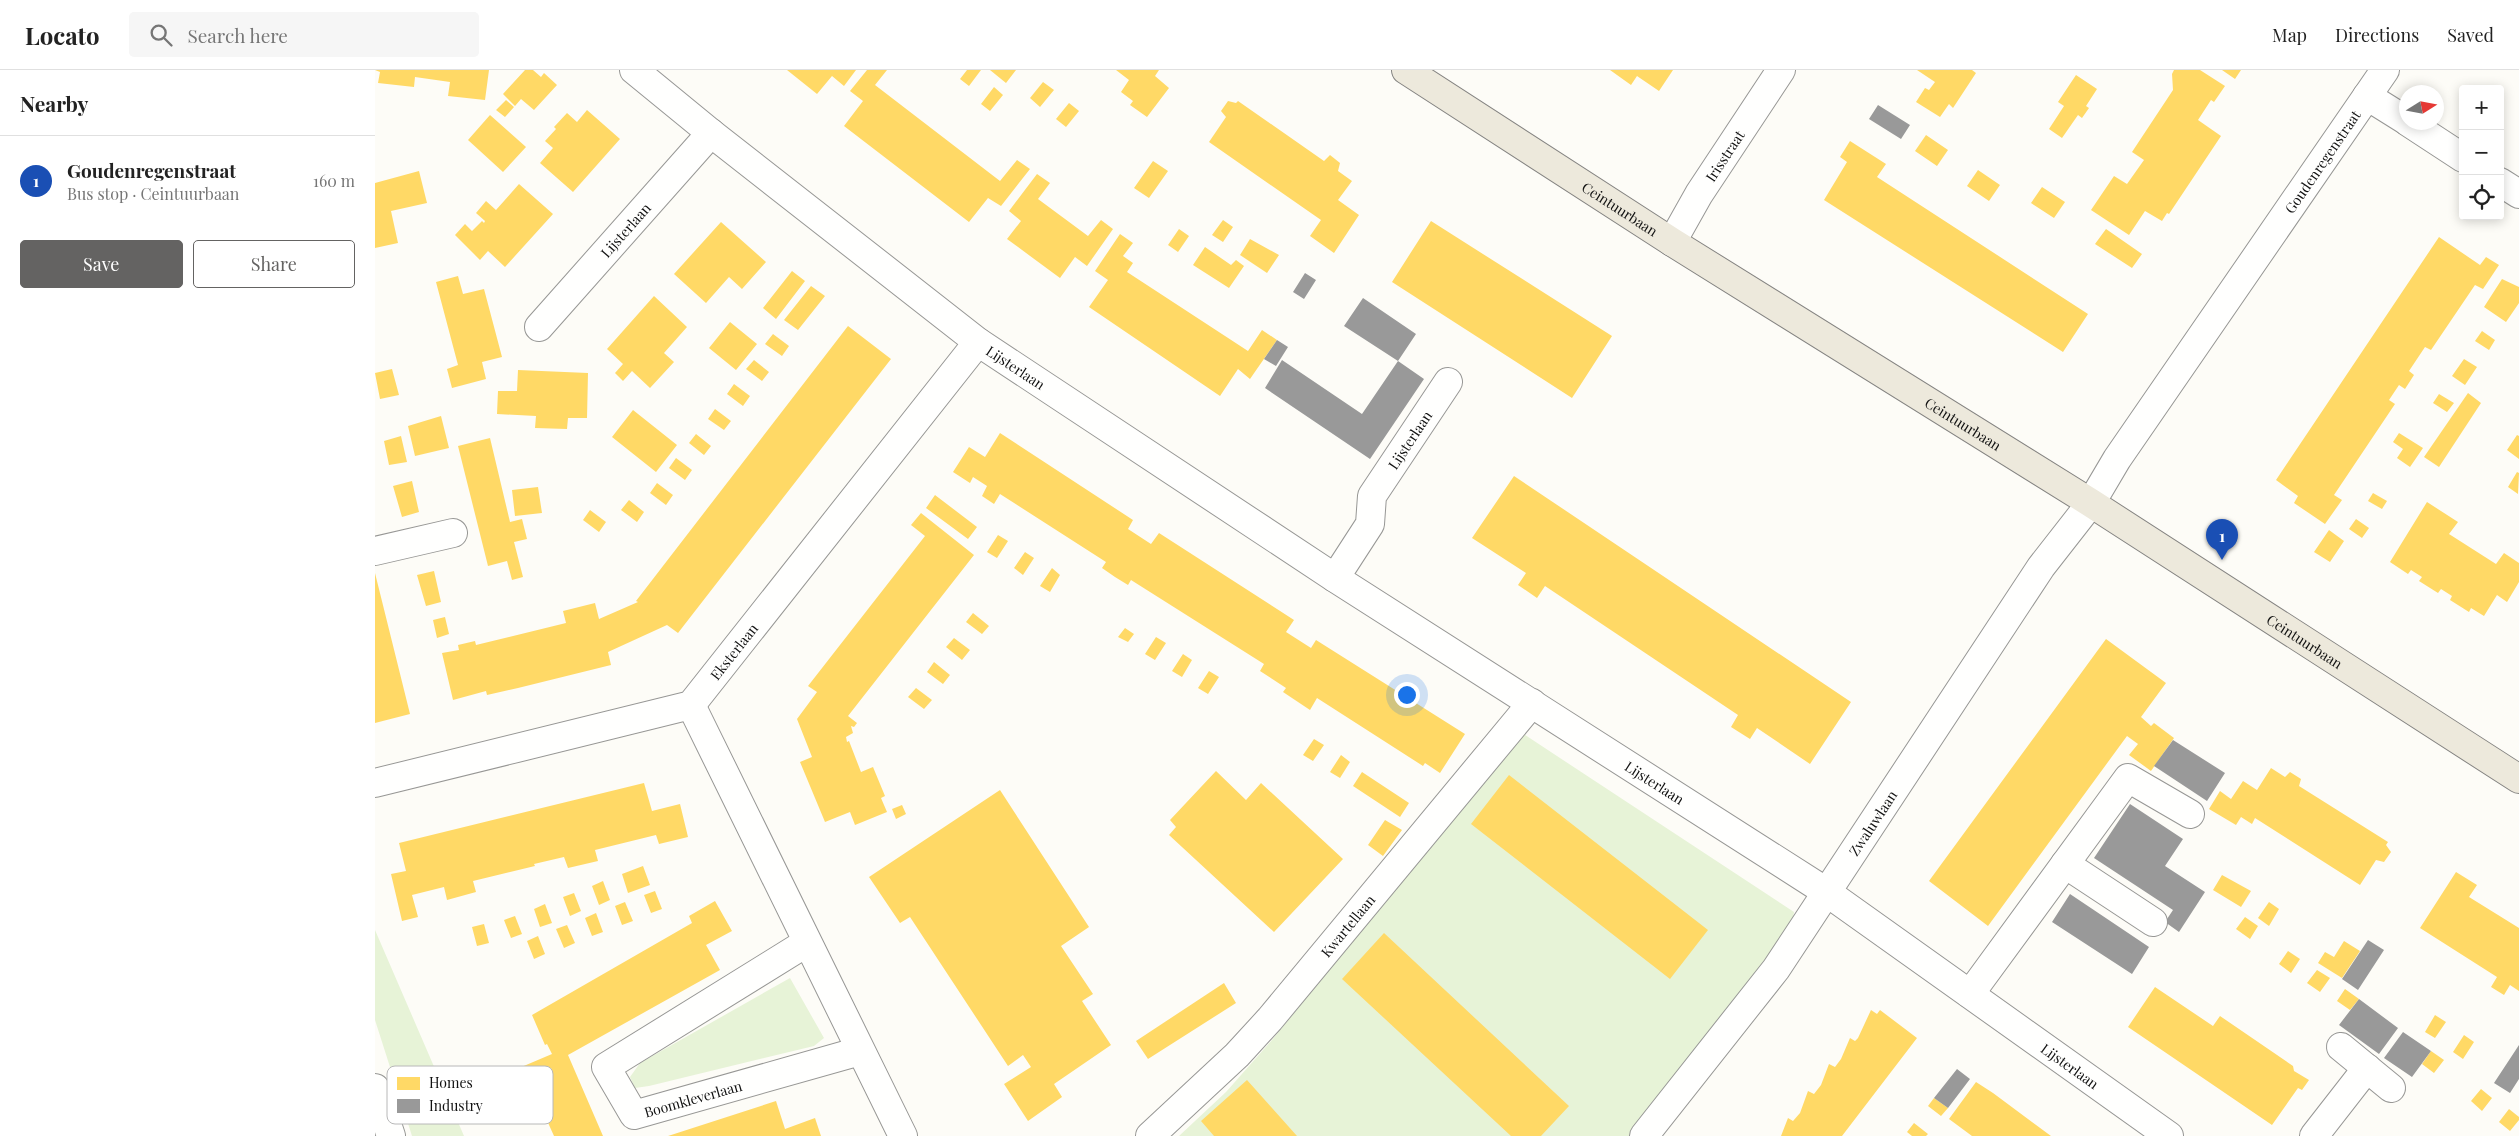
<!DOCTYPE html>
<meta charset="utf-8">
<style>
body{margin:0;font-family:"Playfair Display",serif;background:#f6f6f6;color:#222}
.controls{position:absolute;right:15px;top:15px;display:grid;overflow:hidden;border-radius:5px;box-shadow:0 2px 12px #0003}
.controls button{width:45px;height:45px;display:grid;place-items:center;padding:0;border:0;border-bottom:1px solid #e0e0e0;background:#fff;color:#222;font:25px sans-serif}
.compass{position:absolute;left:2024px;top:15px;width:45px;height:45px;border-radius:50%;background:#fff;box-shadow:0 2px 12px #0003;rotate:79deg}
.you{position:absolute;left:1031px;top:624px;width:18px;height:18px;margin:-12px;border:4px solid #fff;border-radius:50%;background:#1a73e8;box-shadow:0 0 0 8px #1a73e833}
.badge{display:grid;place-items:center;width:32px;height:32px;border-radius:50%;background:#646362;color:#fff;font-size:16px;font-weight:700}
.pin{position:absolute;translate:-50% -41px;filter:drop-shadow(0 1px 2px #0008)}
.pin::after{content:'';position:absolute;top:26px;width:18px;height:15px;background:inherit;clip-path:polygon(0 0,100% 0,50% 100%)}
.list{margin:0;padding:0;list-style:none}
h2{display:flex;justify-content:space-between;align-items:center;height:65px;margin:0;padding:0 20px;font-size:21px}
h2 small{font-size:16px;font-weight:400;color:#767676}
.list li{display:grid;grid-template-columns:32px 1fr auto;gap:15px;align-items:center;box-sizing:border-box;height:90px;padding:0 20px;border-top:1px solid #e0e0e0}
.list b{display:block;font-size:19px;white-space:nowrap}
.list p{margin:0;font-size:16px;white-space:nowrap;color:#767676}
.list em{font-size:16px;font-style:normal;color:#767676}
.actions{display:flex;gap:10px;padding:15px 20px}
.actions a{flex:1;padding:11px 0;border:1px solid #646362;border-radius:5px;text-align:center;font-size:18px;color:#646362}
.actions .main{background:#646362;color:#fff}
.icon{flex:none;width:28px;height:28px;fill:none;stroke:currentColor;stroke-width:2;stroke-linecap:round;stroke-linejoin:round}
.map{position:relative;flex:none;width:2144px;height:1066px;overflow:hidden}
header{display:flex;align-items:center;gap:30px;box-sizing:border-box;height:70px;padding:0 25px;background:#fff;border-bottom:1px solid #e0e0e0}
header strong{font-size:24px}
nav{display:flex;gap:28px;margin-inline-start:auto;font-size:18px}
.search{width:350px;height:45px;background:#f6f6f6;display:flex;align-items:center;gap:12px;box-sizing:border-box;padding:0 18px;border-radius:5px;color:#767676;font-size:19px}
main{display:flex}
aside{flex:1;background:#fff}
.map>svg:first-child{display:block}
.green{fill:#e7f3d7}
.homes{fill:#ffd966}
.industry{fill:#999}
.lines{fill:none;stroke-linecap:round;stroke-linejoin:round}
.minor-casing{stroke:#979795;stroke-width:30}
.major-casing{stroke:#858482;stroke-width:30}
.minor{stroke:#fffffe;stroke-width:28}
.major{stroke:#ede9dc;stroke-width:28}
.labels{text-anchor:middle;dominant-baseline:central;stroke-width:5;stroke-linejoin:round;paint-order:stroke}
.street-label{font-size:14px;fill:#111;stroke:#fff}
.key{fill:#fff;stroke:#b8b8b8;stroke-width:1}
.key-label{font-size:14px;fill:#111}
</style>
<header>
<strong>Locato</strong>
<div class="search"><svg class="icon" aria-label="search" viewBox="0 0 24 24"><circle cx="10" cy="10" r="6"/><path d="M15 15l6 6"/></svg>Search here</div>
<nav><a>Map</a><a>Directions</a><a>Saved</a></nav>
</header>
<main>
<aside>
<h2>Nearby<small></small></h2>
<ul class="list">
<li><span class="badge" style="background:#1a4fb4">1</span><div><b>Goudenregenstraat</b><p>Bus stop · Ceintuurbaan</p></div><em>160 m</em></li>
</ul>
<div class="actions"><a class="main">Save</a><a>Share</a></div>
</aside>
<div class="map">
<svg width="2144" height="1066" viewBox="0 0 2144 1066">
<rect width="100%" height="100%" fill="#fdfcf7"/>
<!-- green -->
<path class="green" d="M 1147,663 L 1419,842 L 1417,856 L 1257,1066 L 804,1066 L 851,1022 L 897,970 Z
M 0,860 L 89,1066 L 37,1066 L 0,950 Z
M 415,908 L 449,968 L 439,976 L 274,1016 L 260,1018 L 255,1007 L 265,993 Z"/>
<!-- homes -->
<path class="homes" d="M 0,0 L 114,0 L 110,30 L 73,26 L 75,12 L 40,7 L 39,17 L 3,13 L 5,2 Z
M 150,0 L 158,0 L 166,7 L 169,3 L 182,15 L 159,40 L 146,29 L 140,36 L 128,24 Z
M 412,0 L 481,0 L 469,16 L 457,6 L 442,24 Z
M 492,0 L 512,0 L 500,15 L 625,111 L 642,90 L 655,99 L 626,136 L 613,128 L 594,152 L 469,56 L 488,31 L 475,21 Z
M 592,0 L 606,0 L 594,16 L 585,9 Z
M 615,0 L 641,0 L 631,13 Z
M 741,0 L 784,0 L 780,6 L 794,18 L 772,47 L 755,35 L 758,31 L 746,22 L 754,10 Z
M 1235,0 L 1298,0 L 1284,21 L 1262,6 L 1256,15 Z
M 1542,0 L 1597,0 L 1601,3 L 1578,38 L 1574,34 L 1565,47 L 1541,32 L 1550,18 L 1554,20 L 1560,12 Z
M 1799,0 L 1825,0 L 1850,16 L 1839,32 L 1836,30 L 1823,50 L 1846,66 L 1794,144 L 1792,143 L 1787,151 L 1770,141 L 1754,165 L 1716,140 L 1739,106 L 1752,114 L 1769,90 L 1757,82 L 1798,20 L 1797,4 Z
M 1847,0 L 1866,0 L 1860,9 Z
M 1701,5 L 1722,19 L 1711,36 L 1714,38 L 1707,48 L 1703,45 L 1687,68 L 1674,59 L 1689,36 L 1683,32 Z
M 668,12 L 679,20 L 665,37 L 655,28 Z
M 619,17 L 628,25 L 615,41 L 606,34 Z
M 131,30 L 139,37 L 130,47 L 121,40 Z
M 853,31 L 861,33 L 863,31 L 949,91 L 955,85 L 965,93 L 963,101 L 977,111 L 963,130 L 984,145 L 959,183 L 935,166 L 946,150 L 834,72 L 851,47 L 846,41 Z
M 694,33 L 704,41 L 691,57 L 681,49 Z
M 212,40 L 245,69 L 198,122 L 165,93 L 178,78 L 170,71 L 181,59 L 179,57 L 192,43 L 202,52 Z
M 115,45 L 151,77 L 128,102 L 93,70 Z
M 1551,65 L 1573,80 L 1562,96 L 1540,81 Z
M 1475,71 L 1511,94 L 1502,107 L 1713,244 L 1688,282 L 1449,130 L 1472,92 L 1465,87 Z
M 778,91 L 793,101 L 774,128 L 759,118 Z
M 1603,100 L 1625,115 L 1614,131 L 1592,116 Z
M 44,101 L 52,133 L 16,141 L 23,173 L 0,178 L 0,113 Z
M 662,104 L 675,113 L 663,129 L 713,166 L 726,150 L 738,159 L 712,196 L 700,187 L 685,208 L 632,169 L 646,151 L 634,141 Z
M 144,114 L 178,144 L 130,197 L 113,181 L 105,190 L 80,165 L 90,154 L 97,161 L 107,151 L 109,153 L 110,151 L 101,143 L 111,131 L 121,140 Z
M 1667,117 L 1690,132 L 1679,148 L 1656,133 Z
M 848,150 L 858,157 L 848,172 L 837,165 Z
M 1056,151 L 1237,266 L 1197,328 L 1017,212 Z
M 346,152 L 391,192 L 367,219 L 354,207 L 331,233 L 299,204 Z
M 804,159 L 814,166 L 803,182 L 793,175 Z
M 1731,159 L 1767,184 L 1757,198 L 1720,174 Z
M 745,164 L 758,173 L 748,186 L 758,193 L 752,202 L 873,281 L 887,260 L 902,270 L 875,309 L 863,299 L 845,326 L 714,237 L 733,210 L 720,201 Z
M 2064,167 L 2105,195 L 2111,187 L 2124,195 L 2108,219 L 2100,215 L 2056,280 L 2050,277 L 2034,301 L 2039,305 L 2030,319 L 2024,315 L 2014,330 L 2020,334 L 1959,425 L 1967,430 L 1950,454 L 1919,433 L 1923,426 L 1901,410 Z
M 875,169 L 904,185 L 892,203 L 865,185 Z
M 830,177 L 856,195 L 861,190 L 869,196 L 854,218 L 818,195 Z
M 417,201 L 430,211 L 401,249 L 388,238 Z
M 83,206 L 88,224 L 109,219 L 127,287 L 107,292 L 111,309 L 77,318 L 72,299 L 83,295 L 61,212 Z
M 2127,209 L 2144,217 L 2144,233 L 2131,252 L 2109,237 Z
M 436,216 L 450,226 L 423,260 L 409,250 Z
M 279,226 L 312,257 L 289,283 L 299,292 L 275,318 L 257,301 L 248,311 L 240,303 L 248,294 L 232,279 Z
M 355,252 L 382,274 L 361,300 L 334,278 Z
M 473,256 L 516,289 L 303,563 L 292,555 L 233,582 L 236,595 L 143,618 L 112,625 L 111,621 L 78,630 L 67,583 L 84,580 L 83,575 L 100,571 L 101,575 L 191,553 L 188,541 L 220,533 L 224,549 L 263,532 L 261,531 Z
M 2107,261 L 2120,270 L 2114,280 L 2100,271 Z
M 398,264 L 414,276 L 407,286 L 390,274 Z
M 2089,289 L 2102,297 L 2090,315 L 2077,306 Z
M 379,290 L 394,302 L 387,311 L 371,299 Z
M 17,299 L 24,325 L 5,329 L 0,303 Z
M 143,300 L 213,303 L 212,348 L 193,348 L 192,359 L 160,358 L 161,346 L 122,344 L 123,321 L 142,321 Z
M 359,314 L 375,326 L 368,336 L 352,324 Z
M 2093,323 L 2106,333 L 2064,397 L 2049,387 Z
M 2064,324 L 2079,333 L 2072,342 L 2058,333 Z
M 340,339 L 356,351 L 349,360 L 333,349 Z
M 258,340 L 302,375 L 281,402 L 237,367 Z
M 66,346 L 74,378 L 40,386 L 33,356 Z
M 625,363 L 758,450 L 753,459 L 776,474 L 784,463 L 919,550 L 911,562 L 936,578 L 941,570 L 1090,664 L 1065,703 L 1050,693 L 1048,696 L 942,628 L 935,640 L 908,622 L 911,618 L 885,601 L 889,594 L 756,510 L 753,515 L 740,507 L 727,498 L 731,492 L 625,424 L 619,434 L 607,426 L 612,416 L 598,407 L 595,413 L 578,402 L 594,377 L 610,387 Z
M 2024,363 L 2048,378 L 2035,397 L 2022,388 L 2028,379 L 2018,372 Z
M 321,364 L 336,376 L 329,385 L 314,373 Z
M 2142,365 L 2144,366 L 2144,389 L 2132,380 Z
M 26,366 L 32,392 L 14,395 L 9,371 Z
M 115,368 L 135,452 L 147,449 L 152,469 L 139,472 L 148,507 L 137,510 L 132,491 L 113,496 L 83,376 Z
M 301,388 L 317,400 L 310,410 L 294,398 Z
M 2142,402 L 2144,403 L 2143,424 L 2133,417 Z
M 1139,406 L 1476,632 L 1435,694 L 1382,658 L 1375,669 L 1356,657 L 1363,645 L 1170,516 L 1162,528 L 1143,515 L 1151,503 L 1097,468 Z
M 37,411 L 44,442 L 27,447 L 18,416 Z
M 282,413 L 298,425 L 291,435 L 275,423 Z
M 163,417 L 167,443 L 140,446 L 137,420 Z
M 1998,423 L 2012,431 L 2007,439 L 1993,431 Z
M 560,425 L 602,457 L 593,469 L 551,438 Z
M 254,430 L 269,442 L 262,452 L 246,440 Z
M 2052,432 L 2083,452 L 2074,464 L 2121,494 L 2129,483 L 2144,493 L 2144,512 L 2132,532 L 2122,525 L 2109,546 L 2096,538 L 2094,542 L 2075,530 L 2077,526 L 2066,519 L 2063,523 L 2044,511 L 2047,507 L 2036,500 L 2033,504 L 2015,492 Z
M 215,440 L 231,452 L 224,462 L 208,450 Z
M 546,443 L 599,485 L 473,646 L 482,653 L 479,657 L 476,656 L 478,663 L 471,667 L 472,672 L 474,671 L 486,702 L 498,697 L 510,726 L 506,728 L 512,742 L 480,755 L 475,742 L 450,752 L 425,692 L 437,687 L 422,649 L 442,622 L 433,616 L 550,466 L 536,455 Z
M 1981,449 L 1994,458 L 1987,468 L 1974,459 Z
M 1954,460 L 1969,471 L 1955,492 L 1939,482 Z
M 623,465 L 633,471 L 622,488 L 612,482 Z
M 650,482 L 659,488 L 648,505 L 639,498 Z
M 677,498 L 685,505 L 675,522 L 665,516 Z
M 59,501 L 66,532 L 51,536 L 42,505 Z
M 0,503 L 35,644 L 0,653 Z
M 598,543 L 614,556 L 607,564 L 591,552 Z
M 70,547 L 74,564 L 62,568 L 58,550 Z
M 750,558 L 759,564 L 753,572 L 743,567 Z
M 781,567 L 791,573 L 780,590 L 770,584 Z
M 579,568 L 595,580 L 587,590 L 571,577 Z
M 1731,569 L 1791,613 L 1766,647 L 1776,656 L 1779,653 L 1799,668 L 1776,701 L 1754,685 L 1763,674 L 1752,666 L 1613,856 L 1554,811 Z
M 808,584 L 817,590 L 807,607 L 797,601 Z
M 559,592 L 575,605 L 568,614 L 552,602 Z
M 834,601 L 844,607 L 833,624 L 823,618 Z
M 541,618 L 557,630 L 549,639 L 533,627 Z
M 939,669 L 949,675 L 938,691 L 928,685 Z
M 966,685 L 975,692 L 965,708 L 955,702 Z
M 1896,698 L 1910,707 L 1915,702 L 1926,709 L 1924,716 L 2013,772 L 2011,775 L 2016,782 L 2009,792 L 2001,790 L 1985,815 L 1880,748 L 1877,754 L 1866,747 L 1861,755 L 1834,739 L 1845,721 L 1856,729 L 1868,711 L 1882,720 Z
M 841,701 L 871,730 L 886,713 L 968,789 L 899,862 L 794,765 L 801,757 L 795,750 Z
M 987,702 L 1034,733 L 1025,747 L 978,716 Z
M 1134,705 L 1333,860 L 1295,909 L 1096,754 Z
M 269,713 L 277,741 L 305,734 L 313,767 L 284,774 L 281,765 L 220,780 L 223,791 L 193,798 L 189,787 L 159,794 L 160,796 L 98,811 L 101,822 L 72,830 L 69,817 L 37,825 L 43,847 L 27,851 L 16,804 L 31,801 L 24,773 Z
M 625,720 L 714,857 L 686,876 L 718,924 L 707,931 L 736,975 L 679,1014 L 687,1027 L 653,1051 L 629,1014 L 656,997 L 648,985 L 633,996 L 535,847 L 525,853 L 494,807 Z
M 527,735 L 531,744 L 521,749 L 517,739 Z
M 1010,750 L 1027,760 L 1008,786 L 993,775 Z
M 268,796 L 275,815 L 253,823 L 247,804 Z
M 2081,802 L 2102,815 L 2094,827 L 2144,858 L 2144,921 L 2135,915 L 2129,925 L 2116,917 L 2122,907 L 2045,858 Z
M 1847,805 L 1876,821 L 1866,837 L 1838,820 Z
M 228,811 L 235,830 L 224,835 L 217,816 Z
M 280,821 L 287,839 L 276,843 L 269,825 Z
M 199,823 L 206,841 L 195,846 L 188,827 Z
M 340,831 L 357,861 L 331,875 L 345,900 L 193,985 L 228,1066 L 179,1066 L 160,1024 L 156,1026 L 144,998 L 177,984 L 172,974 L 170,975 L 157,945 L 317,853 L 314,846 Z
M 250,832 L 258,851 L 247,855 L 240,836 Z
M 1894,832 L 1904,839 L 1894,856 L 1883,848 Z
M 170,834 L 177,853 L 165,857 L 159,839 Z
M 221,843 L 228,862 L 217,866 L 210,848 Z
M 140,846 L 147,864 L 136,868 L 129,850 Z
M 1870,847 L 1883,856 L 1875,869 L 1861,859 Z
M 109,854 L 114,873 L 102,876 L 97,857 Z
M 192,855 L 200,873 L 189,878 L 181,859 Z
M 1009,863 L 1194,1036 L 1166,1066 L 1136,1066 L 967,909 Z
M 163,866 L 170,884 L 159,889 L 152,871 Z
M 1969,871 L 1985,881 L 1967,908 L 1943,893 L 1950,882 L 1959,887 Z
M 1913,881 L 1925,889 L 1916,903 L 1904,894 Z
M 1942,900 L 1955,908 L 1945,922 L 1932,913 Z
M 849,913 L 861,933 L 773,989 L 761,971 Z
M 1780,917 L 1838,956 L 1845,946 L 1918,996 L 1919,1001 L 1934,1010 L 1927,1020 L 1923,1018 L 1897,1055 L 1753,957 Z
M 1970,919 L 1984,929 L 1975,940 L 1962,931 Z
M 1496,940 L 1502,944 L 1505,940 L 1542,968 L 1467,1066 L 1406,1066 L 1413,1048 L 1418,1051 L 1425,1043 L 1433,1021 L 1439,1024 L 1446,1015 L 1454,994 L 1460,997 L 1466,989 L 1475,968 L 1480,971 L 1483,968 Z
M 2060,945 L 2071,952 L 2060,968 L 2050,962 Z
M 2089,965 L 2099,972 L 2088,989 L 2078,982 Z
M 2056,981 L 2069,990 L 2059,1003 L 2047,994 Z
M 872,1010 L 922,1066 L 839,1066 L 826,1051 Z
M 1601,1012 L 1618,1023 L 1676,1066 L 1597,1066 L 1574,1049 Z
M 2106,1019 L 2117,1028 L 2107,1041 L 2096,1031 Z
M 1559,1028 L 1573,1038 L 1566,1046 L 1553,1036 Z
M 401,1031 L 410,1059 L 440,1048 L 446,1066 L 293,1066 Z
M 2134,1039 L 2144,1047 L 2144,1050 L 2135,1061 L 2124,1052 Z
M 1539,1053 L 1553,1064 L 1551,1066 L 1537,1066 L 1532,1062 Z"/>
<!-- industry -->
<path class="industry" d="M 1503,35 L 1535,55 L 1526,69 L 1494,49 Z
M 930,203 L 941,210 L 929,229 L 918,222 Z
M 988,228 L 1041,264 L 1023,291 L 1049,309 L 995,389 L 890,318 L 907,290 L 987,344 L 1023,291 L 969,256 Z
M 902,270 L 913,277 L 901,296 L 889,289 Z
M 1798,670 L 1850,703 L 1832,731 L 1779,696 Z
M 1755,734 L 1808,769 L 1790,796 L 1830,822 L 1804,862 L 1790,852 L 1798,840 L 1719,788 Z
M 1695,824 L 1774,877 L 1757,904 L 1677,852 Z
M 1993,870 L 2009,880 L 1983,920 L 1967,909 Z
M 1984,929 L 2023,958 L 2004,984 L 1964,955 Z
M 2028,962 L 2056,981 L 2037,1007 L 2009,988 Z
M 2144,975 L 2144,1009 L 2135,1023 L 2119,1013 Z
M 1582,999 L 1595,1009 L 1573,1038 L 1559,1028 Z"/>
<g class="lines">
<defs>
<g id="minor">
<path id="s1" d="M 259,0 L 336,63 L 603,272 L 960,508 L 1450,821 L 1794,1066"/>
<path d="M 1992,26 L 2032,51"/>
<path d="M 2033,52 L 2088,88"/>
<path d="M 2125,112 L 2144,124"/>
<path id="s2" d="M 1297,172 L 1324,124 L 1406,0"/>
<path id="s3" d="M 164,257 L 336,63"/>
<path d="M 0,481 L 78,463"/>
<path id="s4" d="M 960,508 L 995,454 L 997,426 L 1073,312"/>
<path d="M 316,635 L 528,1066"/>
<path id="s5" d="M 0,713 L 316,635 L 603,272"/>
<path d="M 1690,794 L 1778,852"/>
<path id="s6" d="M 431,873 L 231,997 L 259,1045 L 485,981"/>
<path d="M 1595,924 L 1753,708 L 1815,744"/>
<path d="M 1966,977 L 2016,1018"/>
<path d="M 0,1018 L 16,1066"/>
<path id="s7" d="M 775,1066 L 862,985 L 895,949 L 1157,633"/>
<path id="s8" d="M 1269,1066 L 1401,899 L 1666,497 L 1716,433 L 1742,389 L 2010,0"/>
<path d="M 1939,1066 L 1992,998"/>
</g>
<g id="major">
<path id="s9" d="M 1031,0 L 1297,172 L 1716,433 L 2144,709"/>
</g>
</defs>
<!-- minor casing -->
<use href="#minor" class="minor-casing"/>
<!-- major casing -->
<use href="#major" class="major-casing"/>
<!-- minor -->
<use href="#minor" class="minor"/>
<!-- major -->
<use href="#major" class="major"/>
</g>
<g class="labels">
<!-- street labels -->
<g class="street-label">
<text stroke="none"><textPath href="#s2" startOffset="101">Irisstraat</textPath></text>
<text stroke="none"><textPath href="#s8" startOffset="1188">Goudenregenstraat</textPath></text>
<text stroke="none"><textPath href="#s9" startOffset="255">Ceintuurbaan</textPath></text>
<text stroke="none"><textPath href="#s3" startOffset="130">Lijsterlaan</textPath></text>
<text stroke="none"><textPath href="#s1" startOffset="484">Lijsterlaan</textPath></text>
<text stroke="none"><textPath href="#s9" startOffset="660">Ceintuurbaan</textPath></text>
<text stroke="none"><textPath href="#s4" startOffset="160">Lijsterlaan</textPath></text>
<text stroke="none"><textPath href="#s9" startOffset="1065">Ceintuurbaan</textPath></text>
<text stroke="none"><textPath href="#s5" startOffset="394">Eksterlaan</textPath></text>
<text stroke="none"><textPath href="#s1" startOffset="1246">Lijsterlaan</textPath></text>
<text stroke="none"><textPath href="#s8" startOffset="388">Zwaluwlaan</textPath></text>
<text stroke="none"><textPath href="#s7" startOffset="289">Kwartellaan</textPath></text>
<text stroke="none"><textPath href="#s1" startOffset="1749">Lijsterlaan</textPath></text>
<text stroke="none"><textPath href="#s6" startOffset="352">Boomkleverlaan</textPath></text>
</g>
</g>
<!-- legend -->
<rect x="12" y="996" width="166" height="58" rx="8" class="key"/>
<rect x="22" y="1007" width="23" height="13" fill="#ffd966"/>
<rect x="22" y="1029" width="23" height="14" fill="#999"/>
<g class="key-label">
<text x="54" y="1018">Homes</text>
<text x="54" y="1041">Industry</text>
</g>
</svg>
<div class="controls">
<button>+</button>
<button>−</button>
<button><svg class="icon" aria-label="locate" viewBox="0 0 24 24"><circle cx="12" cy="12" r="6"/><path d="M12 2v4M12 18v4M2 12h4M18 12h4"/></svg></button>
</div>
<svg class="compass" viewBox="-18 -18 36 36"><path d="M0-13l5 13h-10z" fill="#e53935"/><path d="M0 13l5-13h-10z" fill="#767676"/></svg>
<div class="you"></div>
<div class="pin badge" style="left:1847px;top:490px;background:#1a4fb4">1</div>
</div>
</main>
